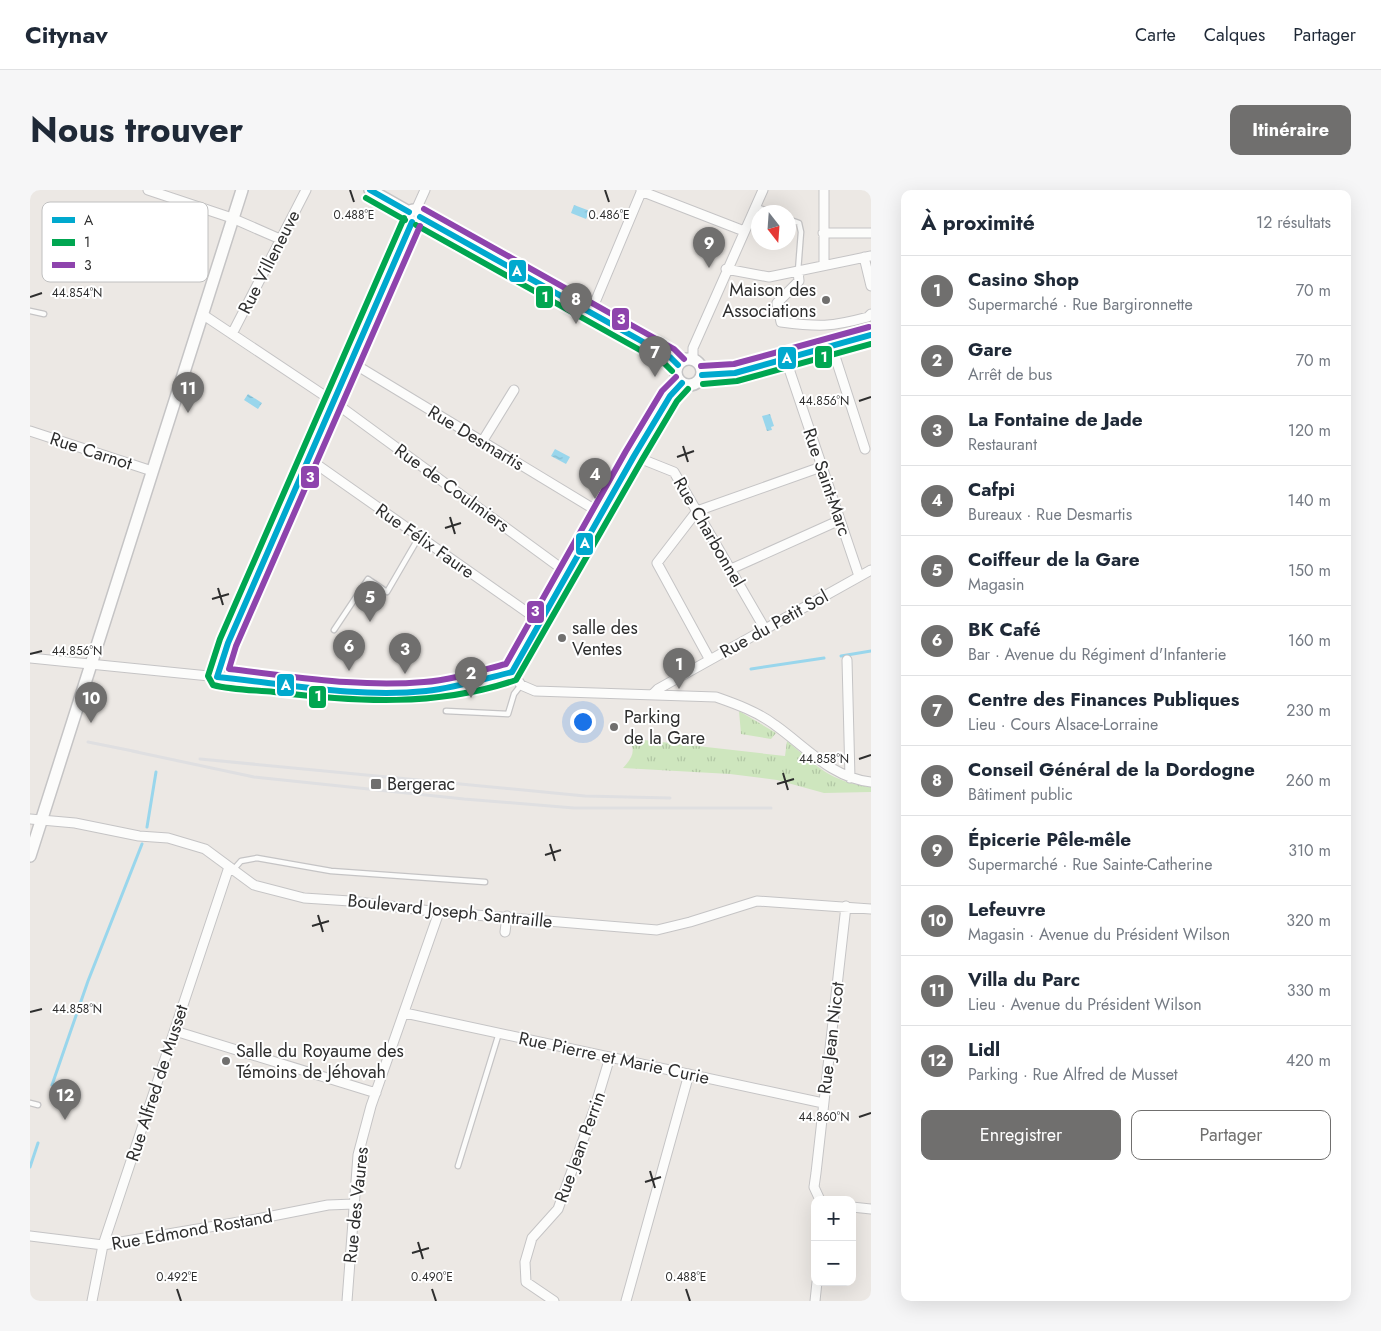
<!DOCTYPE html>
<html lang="fr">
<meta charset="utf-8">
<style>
body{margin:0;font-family:Jost,sans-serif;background:#f6f6f7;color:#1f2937}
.controls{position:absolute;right:15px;bottom:15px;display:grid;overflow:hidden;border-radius:10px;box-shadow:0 5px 20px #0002}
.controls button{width:45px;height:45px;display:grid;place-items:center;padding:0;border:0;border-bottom:1px solid #e0e1e3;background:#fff;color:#1f2937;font:25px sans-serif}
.compass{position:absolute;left:721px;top:15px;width:45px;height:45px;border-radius:50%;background:#fff;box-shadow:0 5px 20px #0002;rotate:163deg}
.you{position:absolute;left:552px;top:531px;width:18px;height:18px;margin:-12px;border:4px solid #fff;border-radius:50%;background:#1a73e8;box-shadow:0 0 0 8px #1a73e833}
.badge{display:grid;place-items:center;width:32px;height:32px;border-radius:50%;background:#706f6e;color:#fff;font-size:16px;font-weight:700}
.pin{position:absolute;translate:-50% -41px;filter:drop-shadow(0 1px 2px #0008)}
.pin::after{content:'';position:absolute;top:26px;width:18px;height:15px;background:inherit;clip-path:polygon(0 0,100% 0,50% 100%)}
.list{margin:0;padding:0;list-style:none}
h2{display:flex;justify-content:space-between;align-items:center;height:65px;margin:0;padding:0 20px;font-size:21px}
h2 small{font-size:16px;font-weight:400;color:#747a83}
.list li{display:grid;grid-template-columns:32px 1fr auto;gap:15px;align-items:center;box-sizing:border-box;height:70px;padding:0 20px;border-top:1px solid #e0e1e3}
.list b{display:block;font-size:19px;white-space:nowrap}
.list p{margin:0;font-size:16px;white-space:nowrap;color:#747a83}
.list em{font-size:16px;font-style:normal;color:#747a83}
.actions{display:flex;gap:10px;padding:15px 20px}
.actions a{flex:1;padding:11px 0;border:1px solid #706f6e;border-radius:10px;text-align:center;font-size:18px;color:#706f6e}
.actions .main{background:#706f6e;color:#fff}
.map{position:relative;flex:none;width:841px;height:1111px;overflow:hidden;border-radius:10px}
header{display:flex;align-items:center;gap:30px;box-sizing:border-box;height:70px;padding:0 25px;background:#fff;border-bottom:1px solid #e0e1e3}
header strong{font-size:24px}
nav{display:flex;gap:28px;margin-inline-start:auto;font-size:18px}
.intro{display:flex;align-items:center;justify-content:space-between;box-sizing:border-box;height:120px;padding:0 30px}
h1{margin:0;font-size:35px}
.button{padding:12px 22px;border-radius:10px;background:#706f6e;color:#fff;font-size:18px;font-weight:700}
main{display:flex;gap:30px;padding:0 30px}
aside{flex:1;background:#fff;border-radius:10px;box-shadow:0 5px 20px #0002}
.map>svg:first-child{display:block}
.grass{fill:url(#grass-tufts)}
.water{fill:url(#water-ripples)}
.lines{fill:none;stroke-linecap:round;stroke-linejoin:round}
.stream{stroke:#99d6ec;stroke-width:3}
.lane-casing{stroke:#c5c4c5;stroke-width:7}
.street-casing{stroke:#c5c4c5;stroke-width:11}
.secondary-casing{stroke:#c5c4c5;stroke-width:14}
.lane{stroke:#fcfcfb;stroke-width:4.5}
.street{stroke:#fcfcfb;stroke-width:9}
.secondary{stroke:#fcfcfb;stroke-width:11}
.rail{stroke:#dfdfe1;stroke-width:3}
.bus-1-casing{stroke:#fff;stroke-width:10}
.bus-2-casing{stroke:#fff;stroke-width:10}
.bus-3-casing{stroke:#fff;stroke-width:10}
.bus-1{stroke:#00a9ce;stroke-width:6}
.bus-2{stroke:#00a651;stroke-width:6}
.bus-3{stroke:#8e44ad;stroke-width:6}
.ticks{fill:none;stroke:#2e2e2e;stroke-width:2}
.poi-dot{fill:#706f6e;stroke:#fff;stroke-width:2}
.labels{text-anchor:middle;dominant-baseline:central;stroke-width:4;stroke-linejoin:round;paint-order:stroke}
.street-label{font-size:18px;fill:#2e2e2e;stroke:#fff}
.poi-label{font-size:18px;fill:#2e2e2e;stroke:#fff;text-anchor:start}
.key{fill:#fff;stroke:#c0c0c0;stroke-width:1}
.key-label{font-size:14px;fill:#2e2e2e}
.ticks-label{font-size:12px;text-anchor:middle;fill:#2e2e2e;stroke:#fff;stroke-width:4;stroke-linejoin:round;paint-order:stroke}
.line-badge{stroke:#fff;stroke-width:2}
.badge-label{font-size:14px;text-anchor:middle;font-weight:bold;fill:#fff}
</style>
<header>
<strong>Citynav</strong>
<nav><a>Carte</a><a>Calques</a><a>Partager</a></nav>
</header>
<div class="intro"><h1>Nous trouver</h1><a class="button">Itinéraire</a></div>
<main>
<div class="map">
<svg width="841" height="1111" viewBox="0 0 841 1111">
<defs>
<pattern id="grass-tufts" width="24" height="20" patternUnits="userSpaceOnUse" patternTransform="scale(1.25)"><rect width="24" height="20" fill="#cee6be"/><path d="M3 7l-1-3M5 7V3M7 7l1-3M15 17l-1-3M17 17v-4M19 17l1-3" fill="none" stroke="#b1c6a4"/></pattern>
<pattern id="water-ripples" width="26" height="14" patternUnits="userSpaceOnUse" patternTransform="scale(1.25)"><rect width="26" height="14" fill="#99d6ec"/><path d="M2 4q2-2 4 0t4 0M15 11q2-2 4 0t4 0" fill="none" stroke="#84b8cb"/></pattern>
</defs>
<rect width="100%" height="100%" fill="#ece8e4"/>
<!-- grass -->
<path class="grass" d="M 709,521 L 746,543 L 741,549 L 711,544 Z
M 596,548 L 755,566 L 757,551 C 787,576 800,592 841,597 L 841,602 L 794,603 L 747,590 L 700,584 L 593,578 C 602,568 608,559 596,548 Z"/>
<!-- water -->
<path class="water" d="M 544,15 L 560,21 L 556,29 L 541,23 Z
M 218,204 L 232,213 L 228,219 L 214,210 Z
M 740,224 L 744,236 L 741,237 L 742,240 L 737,241 L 732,226 Z
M 525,259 L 540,267 L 536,274 L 521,266 Z"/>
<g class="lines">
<!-- stream -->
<path class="stream" d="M 811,466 L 841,461
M 721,479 L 794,468
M 117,637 L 126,582
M 22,895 L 58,791 L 112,654
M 0,977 L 8,953"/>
<defs>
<path id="lane" d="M 726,17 L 741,22
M 758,29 L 769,33 L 771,42 L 768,81
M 0,121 L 14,124
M 304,440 L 338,389 L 357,402 L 389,347
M 416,521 L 478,524 L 484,504 L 491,495
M 203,680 L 211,671 L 227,668 L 301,681 L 455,692
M 0,913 L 8,915
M 428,976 L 469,843"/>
<path id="street" d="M 118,0 L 202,28 L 250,49
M 611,1 L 714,41
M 386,20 L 395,0
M 793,43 L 841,43
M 834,67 L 841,96
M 794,75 L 794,0
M 696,79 L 739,87 L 841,66
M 768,81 L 769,91 L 747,113 L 751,132 C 789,137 801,137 838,127 L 841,124
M 561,122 L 612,0
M 172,124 L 304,212 L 539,384
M 202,144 L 276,0
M 802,157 L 835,259
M 663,169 L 663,158 L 733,0
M 756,170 L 829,386
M 321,172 L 572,324
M 0,241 L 122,281
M 452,252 L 484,200
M 604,266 L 644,282 L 735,439
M 279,269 L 511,432
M 701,379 L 810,330
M 0,468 L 318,500 L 364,503 L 398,501 L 482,482
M 680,470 L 627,373 L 667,321 L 791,277
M 817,470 L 820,588
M 482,482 L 491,495 L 505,501 L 686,507 C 706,514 728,522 745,535 C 776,557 802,588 841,592
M 482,482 L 604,266 L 640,206 L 652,193
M 187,487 L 198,453 L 382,32
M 623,504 L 628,499 L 841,380
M 0,629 L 45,633 L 109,646 L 138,648 L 175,659 L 224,695 L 274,708 L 320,711 L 409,722 L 627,740 L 660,732 L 727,711 L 841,719
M 475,742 L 477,726
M 375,823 L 793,913
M 145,841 L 346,903
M 790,1010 L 784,997 L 786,983 L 816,716
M 822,1017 L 841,1019
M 0,1046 L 73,1055 L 227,1029 L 298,1015 L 324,1014
M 62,1111 L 73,1055 L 199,677
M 317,1111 L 328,965 L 341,916 L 409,722
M 524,1111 L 496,1092 L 495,1072 L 502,1048 L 528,1019 L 564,920 L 580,867
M 596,1111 L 659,884
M 785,1111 L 787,1092"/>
<path id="secondary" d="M 340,0 L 379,22
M378 26a6 6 0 1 1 12 0a6 6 0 1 1-12 0Z
M 390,27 L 640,167 L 648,175
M646 182a13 13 0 1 1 26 0a13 13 0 1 1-26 0Z
M 672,185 L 705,183 L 841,145
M 0,666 L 212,0"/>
</defs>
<!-- lane casing -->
<use href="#lane" class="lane-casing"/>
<!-- street casing -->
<use href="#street" class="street-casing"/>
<!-- secondary casing -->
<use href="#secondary" class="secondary-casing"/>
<!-- lane -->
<use href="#lane" class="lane"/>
<!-- street -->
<use href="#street" class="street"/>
<!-- secondary -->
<use href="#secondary" class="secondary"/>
<!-- rail -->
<path class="rail" d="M 58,552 L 108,562
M 102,561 L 224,587 L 434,609 L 544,618 L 741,618
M 170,569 L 555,606 L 640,608"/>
<defs>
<path id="bus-1" d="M 340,0 L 379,22
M 390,27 L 640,167 L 648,175
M 382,32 L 198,453 L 187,487 C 256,494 327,508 396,501 C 425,498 454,489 482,482 L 604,266 L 640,206 L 652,193
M 672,185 L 705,183 L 841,145"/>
<path id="bus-2" d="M 336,8 L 375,30
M 374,28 L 190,449 L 178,486 L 183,495 C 202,500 224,500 244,502 C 326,512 407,517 486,490 L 612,270 L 647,211 L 658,199
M 386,35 L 635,174 L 642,181
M 673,194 L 707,191 L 841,154"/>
<path id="bus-3" d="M 394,19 L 644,159 L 654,169
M 390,36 L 206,456 L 199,479 C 263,486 328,498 394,492 C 422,490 449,481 476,474 L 596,261 L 632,201 L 646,187
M 671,176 L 704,174 L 839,137"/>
</defs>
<!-- bus-1 casing -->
<use href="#bus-1" class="bus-1-casing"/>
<!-- bus-2 casing -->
<use href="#bus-2" class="bus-2-casing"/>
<!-- bus-3 casing -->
<use href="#bus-3" class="bus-3-casing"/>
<!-- bus-1 -->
<use href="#bus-1" class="bus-1"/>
<!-- bus-2 -->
<use href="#bus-2" class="bus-2"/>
<!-- bus-3 -->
<use href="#bus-3" class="bus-3"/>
</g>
<!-- ticks -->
<path class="ticks" d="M 320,0 L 324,12M 575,0 L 579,12M 0,107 L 12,103M 829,211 L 841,207M 653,256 L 658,272M 647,267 L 664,261M 420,327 L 425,344M 415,338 L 431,333M 188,398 L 193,415M 182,409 L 199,404M 0,464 L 12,461M 829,569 L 841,565M 753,583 L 758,600M 747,594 L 764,589M 520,654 L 525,671M 515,665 L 531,660M 288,725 L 293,742M 282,736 L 299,731M 0,822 L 12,819M 829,927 L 841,923M 620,981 L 625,998M 615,992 L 631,987M 388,1052 L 393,1069M 382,1063 L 399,1058M 147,1099 L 151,1111M 402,1099 L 406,1111M 656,1099 L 660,1111"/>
<!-- markers -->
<g class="poi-dot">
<circle cx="796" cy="110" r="5"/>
<circle cx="532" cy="448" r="5"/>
<circle cx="584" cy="537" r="5"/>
<rect x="340" y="588" width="12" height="12" rx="2.5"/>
<circle cx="196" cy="871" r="5"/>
</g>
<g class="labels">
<!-- street labels -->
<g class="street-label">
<text transform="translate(239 72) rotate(-63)">Rue Villeneuve</text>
<text transform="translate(446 248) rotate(31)">Rue Desmartis</text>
<text transform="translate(61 261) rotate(18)">Rue Carnot</text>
<text transform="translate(797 292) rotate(71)">Rue Saint-Marc</text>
<text transform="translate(422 298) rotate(36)">Rue de Coulmiers</text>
<text transform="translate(679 342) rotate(60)">Rue Charbonnel</text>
<text transform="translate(395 351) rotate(35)">Rue Félix Faure</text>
<text transform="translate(744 434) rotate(-29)">Rue du Petit Sol</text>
<text transform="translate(420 721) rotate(6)">Boulevard Joseph Santraille</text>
<text transform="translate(801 848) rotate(-83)">Rue Jean Nicot</text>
<text transform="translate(584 868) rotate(12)">Rue Pierre et Marie Curie</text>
<text transform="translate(127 893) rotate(-72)">Rue Alfred de Musset</text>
<text transform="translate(550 957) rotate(-70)">Rue Jean Perrin</text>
<text transform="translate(326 1015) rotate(-84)">Rue des Vaures</text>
<text transform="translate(162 1040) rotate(-10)">Rue Edmond Rostand</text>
</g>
<!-- poi labels -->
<g class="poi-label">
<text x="786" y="100" text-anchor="end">Maison des<tspan x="786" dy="21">Associations</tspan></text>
<text x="542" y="438">salle des<tspan x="542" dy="21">Ventes</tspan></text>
<text x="594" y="527">Parking<tspan x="594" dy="21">de la Gare</tspan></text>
<text x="357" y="594">Bergerac</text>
<text x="206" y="861">Salle du Royaume des<tspan x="206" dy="21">Témoins de Jéhovah</tspan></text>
</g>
</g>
<!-- legend -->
<rect x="12" y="12" width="166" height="80" rx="8" class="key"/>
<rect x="22" y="27" width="23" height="6" fill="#00a9ce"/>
<rect x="22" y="49" width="23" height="7" fill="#00a651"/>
<rect x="22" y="72" width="23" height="6" fill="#8e44ad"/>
<g class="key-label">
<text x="54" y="35">A</text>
<text x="54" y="57">1</text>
<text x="54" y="80">3</text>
</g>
<g class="ticks-label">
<text x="324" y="29">0.488°E</text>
<text x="579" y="29">0.486°E</text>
<text x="47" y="107">44.854°N</text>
<text x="794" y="215">44.856°N</text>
<text x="47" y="465">44.856°N</text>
<text x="794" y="573">44.858°N</text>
<text x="47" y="823">44.858°N</text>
<text x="794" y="931">44.860°N</text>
<text x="147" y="1091">0.492°E</text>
<text x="402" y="1091">0.490°E</text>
<text x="656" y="1091">0.488°E</text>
</g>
<g class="line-badge">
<rect x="478" y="69" width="19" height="24" rx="5" fill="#00a9ce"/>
<rect x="505" y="95" width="19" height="24" rx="5" fill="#00a651"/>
<rect x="581" y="117" width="19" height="24" rx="5" fill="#8e44ad"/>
<rect x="784" y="155" width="19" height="24" rx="5" fill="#00a651"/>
<rect x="747" y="156" width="20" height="24" rx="5" fill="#00a9ce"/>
<rect x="270" y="275" width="20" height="24" rx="5" fill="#8e44ad"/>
<rect x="545" y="342" width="19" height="24" rx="5" fill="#00a9ce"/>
<rect x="496" y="410" width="19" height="24" rx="5" fill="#8e44ad"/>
<rect x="246" y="483" width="19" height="24" rx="5" fill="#00a9ce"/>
<rect x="278" y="495" width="19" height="24" rx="5" fill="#00a651"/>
</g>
<g class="badge-label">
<text x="487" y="86">A</text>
<text x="515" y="112">1</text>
<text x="591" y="134">3</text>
<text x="794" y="172">1</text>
<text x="757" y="173">A</text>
<text x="280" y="292">3</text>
<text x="555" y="358">A</text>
<text x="505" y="426">3</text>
<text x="256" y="500">A</text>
<text x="288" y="511">1</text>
</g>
</svg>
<div class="controls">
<button>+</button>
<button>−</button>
</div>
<svg class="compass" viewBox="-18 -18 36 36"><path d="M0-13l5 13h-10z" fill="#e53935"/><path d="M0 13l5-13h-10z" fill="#747a83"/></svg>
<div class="you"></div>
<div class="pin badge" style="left:649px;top:499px">1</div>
<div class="pin badge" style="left:441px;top:508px">2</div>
<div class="pin badge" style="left:375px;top:484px">3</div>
<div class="pin badge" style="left:565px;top:309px">4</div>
<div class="pin badge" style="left:340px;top:432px">5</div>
<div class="pin badge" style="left:319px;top:481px">6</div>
<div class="pin badge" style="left:625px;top:187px">7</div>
<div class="pin badge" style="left:546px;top:134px">8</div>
<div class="pin badge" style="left:679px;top:78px">9</div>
<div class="pin badge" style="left:61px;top:533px">10</div>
<div class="pin badge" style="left:158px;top:223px">11</div>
<div class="pin badge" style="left:35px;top:930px">12</div>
</div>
<aside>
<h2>À proximité<small>12 résultats</small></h2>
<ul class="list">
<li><span class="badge">1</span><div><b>Casino Shop</b><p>Supermarché · Rue Bargironnette</p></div><em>70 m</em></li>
<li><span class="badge">2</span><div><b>Gare</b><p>Arrêt de bus</p></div><em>70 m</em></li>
<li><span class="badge">3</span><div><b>La Fontaine de Jade</b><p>Restaurant</p></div><em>120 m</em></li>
<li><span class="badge">4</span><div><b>Cafpi</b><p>Bureaux · Rue Desmartis</p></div><em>140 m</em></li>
<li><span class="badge">5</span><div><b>Coiffeur de la Gare</b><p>Magasin</p></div><em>150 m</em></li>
<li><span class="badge">6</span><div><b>BK Café</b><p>Bar · Avenue du Régiment d'Infanterie</p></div><em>160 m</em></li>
<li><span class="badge">7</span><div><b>Centre des Finances Publiques</b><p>Lieu · Cours Alsace-Lorraine</p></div><em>230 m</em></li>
<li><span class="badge">8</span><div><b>Conseil Général de la Dordogne</b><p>Bâtiment public</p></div><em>260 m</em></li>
<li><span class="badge">9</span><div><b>Épicerie Pêle-mêle</b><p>Supermarché · Rue Sainte-Catherine</p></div><em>310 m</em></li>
<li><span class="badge">10</span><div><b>Lefeuvre</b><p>Magasin · Avenue du Président Wilson</p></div><em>320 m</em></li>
<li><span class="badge">11</span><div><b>Villa du Parc</b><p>Lieu · Avenue du Président Wilson</p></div><em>330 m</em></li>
<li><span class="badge">12</span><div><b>Lidl</b><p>Parking · Rue Alfred de Musset</p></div><em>420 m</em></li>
</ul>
<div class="actions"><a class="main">Enregistrer</a><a>Partager</a></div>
</aside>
</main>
